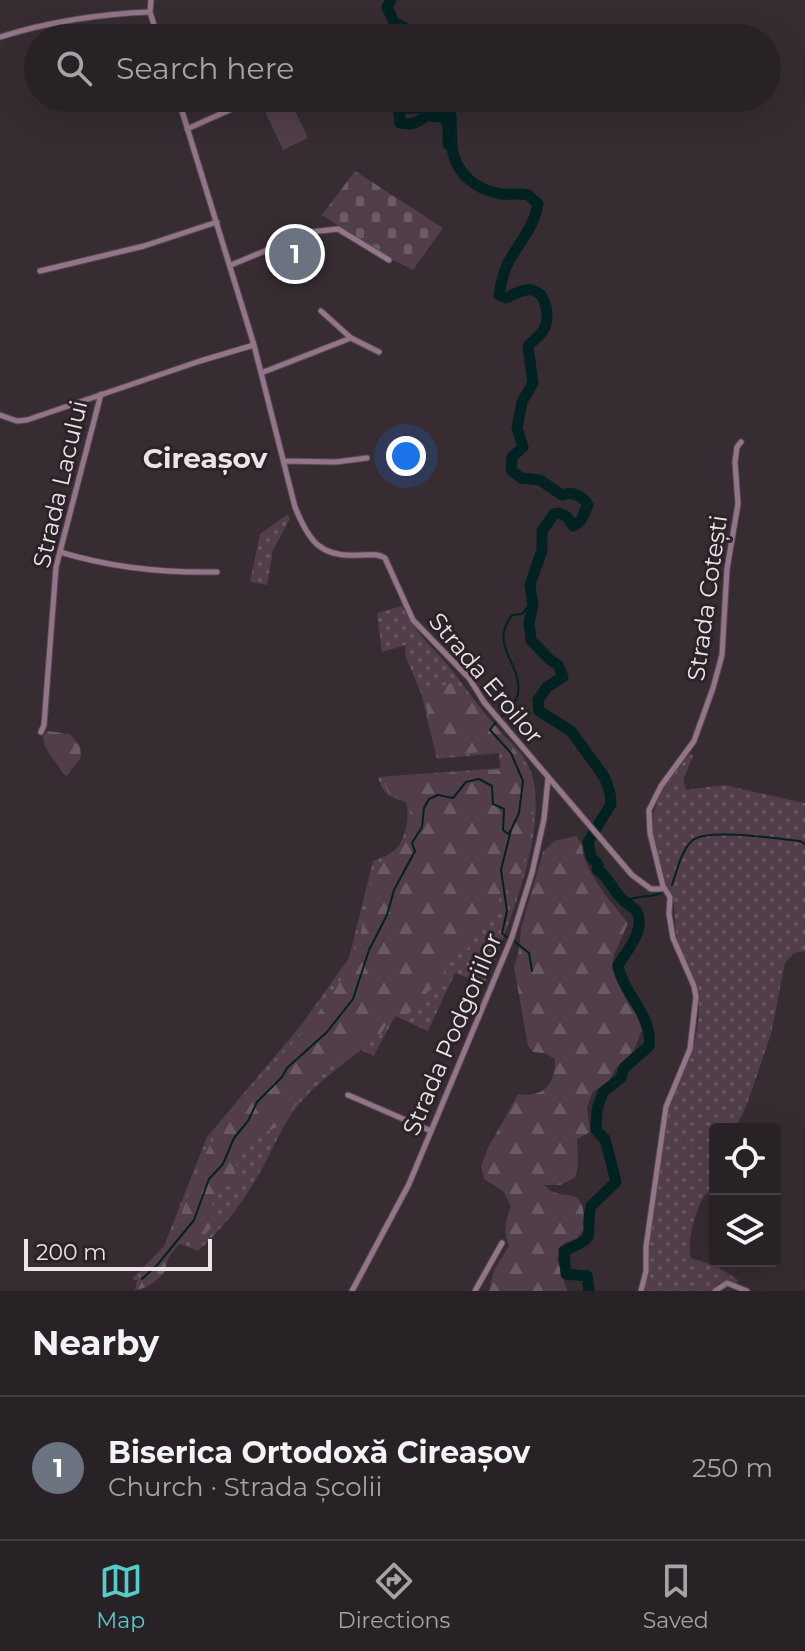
<!DOCTYPE html>
<meta charset="utf-8">
<style>
body{margin:0;font-family:Montserrat,sans-serif;background:#342e32;color:#f1f3f6}
.controls{position:absolute;right:24px;bottom:24px;display:grid;overflow:hidden;border-radius:8px;box-shadow:0 8px 32px #0002}
.controls button{width:72px;height:72px;display:grid;place-items:center;padding:0;border:0;border-bottom:2px solid #443e43;background:#282126;color:#f1f3f6;font:40px sans-serif}
.scale{position:absolute;left:24px;bottom:20px;width:188px;box-sizing:border-box;padding-left:8px;border:4px solid #ebe5e9;border-top:0;font-size:22px;line-height:28px;white-space:nowrap;color:#ebe5e9;-webkit-text-stroke:6px #2b2328;paint-order:stroke}
.you{position:absolute;left:406px;top:456px;width:28px;height:28px;margin:-20px;border:6px solid #fff;border-radius:50%;background:#1a73e8;box-shadow:0 0 0 12px #1a73e833}
.badge{display:grid;place-items:center;width:52px;height:52px;border-radius:50%;background:#53cdca;color:#fff;font-size:26px;font-weight:700}
.pin{position:absolute;translate:-50% -50%;border:4px solid #fff;box-shadow:0 2px 8px #0006}
.list{margin:0;padding:0;list-style:none}
h2{display:flex;justify-content:space-between;align-items:center;height:104px;margin:0;padding:0 32px;font-size:34px}
h2 small{font-size:26px;font-weight:400;color:#a5a3a7}
.list li{display:grid;grid-template-columns:52px 1fr auto;gap:24px;align-items:center;box-sizing:border-box;height:144px;padding:0 32px;border-top:2px solid #443e43}
.list b{display:block;font-size:30px;white-space:nowrap}
.list p{margin:0;font-size:26px;white-space:nowrap;color:#a5a3a7}
.list em{font-size:26px;font-style:normal;color:#a5a3a7}
.icon{flex:none;width:44px;height:44px;fill:none;stroke:currentColor;stroke-width:2;stroke-linecap:round;stroke-linejoin:round}
.map{position:relative;flex:none;width:805px;height:1291px;overflow:hidden}
.search{position:absolute;background:#282126;box-shadow:0 8px 32px #0002;left:24px;right:24px;top:24px;height:88px;display:flex;align-items:center;gap:20px;box-sizing:border-box;padding:0 28px;border-radius:44px;color:#a5a3a7;font-size:30px}
.sheet{height:248px;background:#282126}
nav{display:flex;justify-content:space-around;align-items:center;box-sizing:border-box;height:112px;border-top:2px solid #443e43;background:#282126;font-size:22px;color:#a5a3a7}
nav a{display:grid;justify-items:center;gap:4px}
nav .on{color:#53cdca}
.map>svg:first-child{display:block}
.grass{fill:url(#grass-dots)}
.forest{fill:url(#forest-firs)}
.cemetery{fill:url(#cemetery-stones)}
.green{fill:#513e4a}
.lines{fill:none;stroke-linecap:round;stroke-linejoin:round}
.stream{stroke:#022221;stroke-width:2}
.river{stroke:#022221;stroke-width:11}
.street-casing{stroke:#534a4f;stroke-width:7}
.street{stroke:#937488;stroke-width:5}
.labels{text-anchor:middle;dominant-baseline:central;stroke-width:6;stroke-linejoin:round;paint-order:stroke}
.street-label{font-size:24px;fill:#ebe5e9;stroke:#2b2328}
.quarter-label{font-size:28px;font-weight:bold;fill:#ebe5e9;stroke:#2b2328}
</style>
<div class="map">
<svg width="805" height="1291" viewBox="0 0 805 1291">
<defs>
<pattern id="grass-dots" width="8" height="8" patternUnits="userSpaceOnUse" patternTransform="scale(2)"><rect width="8" height="8" fill="#513e4a"/><path d="M2 2h.1M6 6h.1" fill="none" stroke="#6a5a64" stroke-width="1.8" stroke-linecap="round"/></pattern>
<pattern id="forest-firs" width="22" height="20" patternUnits="userSpaceOnUse" patternTransform="scale(2)"><rect width="22" height="20" fill="#513e4a"/><path d="M5 1l3.5 6h-7zM16 11l3.5 6h-7z" fill="#6a5a64"/></pattern>
<pattern id="cemetery-stones" width="16" height="16" patternUnits="userSpaceOnUse" patternTransform="scale(2)"><rect width="16" height="16" fill="#513e4a"/><path d="M2 7V4a2 2 0 0 1 4 0v3zM10 15v-3a2 2 0 0 1 4 0v3z" fill="#6a5a64"/></pattern>
</defs>
<rect width="100%" height="100%" fill="#362c32"/>
<!-- grass -->
<path class="grass" d="M 288,514 L 290,519 L 273,550 L 267,585 L 250,582 L 260,534 Z
M 402,606 C 417,637 438,651 458,678 C 470,694 482,711 495,726 C 505,738 520,749 527,763 C 556,816 506,933 484,985 L 455,973 L 428,1031 L 395,1016 L 374,1056 L 361,1050 C 337,1069 310,1088 292,1113 C 278,1134 269,1158 256,1179 C 240,1207 221,1230 198,1251 L 176,1242 L 144,1280 L 134,1280 L 133,1278 L 164,1246 L 207,1137 L 302,1024 L 349,958 L 373,861 C 381,858 390,855 397,848 C 406,838 410,814 406,802 C 389,797 383,795 378,777 L 500,768 L 499,753 L 437,759 L 421,693 L 405,655 L 406,645 L 382,652 L 377,613 Z
M 690,753 L 693,756 L 683,780 L 686,790 L 724,785 L 805,803 L 805,951 L 794,953 L 785,963 L 771,1034 L 746,1107 L 735,1129 L 715,1129 L 715,1185 C 712,1189 709,1191 706,1194 C 696,1206 686,1244 691,1258 L 718,1267 L 738,1280 L 736,1284 L 719,1283 L 714,1291 L 644,1291 L 649,1239 L 669,1104 C 672,1093 677,1086 682,1076 C 694,1053 700,1025 699,999 C 697,977 685,960 678,941 C 673,925 677,906 670,892 C 644,831 644,804 690,753 Z"/>
<!-- forest -->
<path class="forest" d="M 455,681 C 478,706 519,748 531,778 C 542,806 520,870 515,900 L 511,906 L 508,889 L 502,893 L 489,923 L 470,933 L 470,947 L 455,953 L 437,986 L 427,992 L 423,1002 L 408,1014 L 400,1014 L 389,1020 L 377,1040 L 363,1042 L 343,1060 L 327,1068 L 277,1127 L 250,1139 L 234,1169 L 235,1173 L 249,1178 L 248,1183 L 219,1188 L 212,1203 L 218,1221 L 197,1242 L 182,1242 C 173,1250 165,1259 166,1270 C 158,1280 148,1289 135,1290 C 137,1271 163,1254 172,1236 C 187,1205 194,1170 213,1140 C 252,1077 318,1030 351,961 C 365,931 367,898 375,867 L 390,857 L 407,840 L 411,804 L 407,800 L 390,795 L 384,783 L 386,779 L 501,769 L 504,757 L 498,750 L 438,757 L 424,697 L 425,694 Z
M 47,731 L 70,734 L 80,746 L 81,757 L 67,776 L 63,774 C 56,759 44,753 43,736 Z
M 576,836 C 584,844 581,849 585,859 C 591,879 615,907 628,923 L 614,955 L 612,969 L 626,999 L 635,1011 L 642,1030 L 634,1050 L 616,1068 L 609,1081 L 593,1092 L 587,1107 L 590,1132 L 577,1139 L 578,1165 L 575,1178 L 560,1185 L 544,1185 C 564,1207 584,1177 585,1228 L 576,1239 L 564,1243 L 557,1259 L 567,1291 L 489,1291 L 494,1270 L 509,1246 C 503,1232 505,1220 511,1206 L 503,1191 L 484,1179 L 481,1166 L 488,1148 L 518,1094 C 543,1098 556,1084 555,1059 L 544,1053 L 533,1052 L 528,1046 L 514,967 L 519,950 L 521,928 L 543,852 L 554,841 Z"/>
<!-- cemetery -->
<path class="cemetery" d="M 355,171 L 443,228 L 413,270 L 387,257 L 322,215 Z"/>
<!-- green -->
<path class="green" d="M 281,98 L 289,98 L 308,138 L 283,150 L 263,107 Z"/>
<g class="lines">
<!-- stream -->
<path class="stream" d="M 672,885 C 677,871 681,850 693,840 C 708,828 780,839 800,841 L 805,844
M 624,902 C 637,894 650,899 663,892
M 508,938 L 502,933 L 507,911 L 501,870 L 511,830 L 519,813 L 523,781 L 511,753 L 490,730 C 497,718 515,707 518,694 C 523,663 488,647 512,615 L 522,614 L 532,602
M 514,941 L 529,953 L 532,971
M 142,1279 L 158,1264 L 194,1220 L 209,1179 L 223,1164 L 234,1138 L 248,1121 L 257,1102 L 282,1077 L 287,1068 L 327,1032 L 353,999 L 369,950 L 387,915 L 394,890 L 415,851 L 412,843 L 422,827 L 424,808 L 429,799 L 438,795 L 453,798 L 466,782 L 479,779 L 492,786 L 493,804 L 504,809 L 503,830 L 508,834 L 511,830"/>
<!-- river -->
<path class="river" d="M 391,0 L 387,7 L 394,22 L 407,29 L 411,38
M 385,98 L 399,110
M 452,147 L 451,116 C 437,107 415,106 399,110 L 400,123 C 413,126 418,122 428,115 L 435,117 L 443,114 L 448,125 L 448,144 L 452,147 C 455,173 476,190 501,194 C 511,195 519,193 528,195 L 538,204 C 534,228 519,242 508,263 C 503,272 501,284 499,295 L 506,298 C 513,295 524,288 532,290 C 548,294 550,319 543,331 C 539,336 533,341 528,346 L 533,383 L 522,402 L 517,428 L 523,447 L 512,457 L 511,470 L 521,478 L 540,480 L 562,495 C 573,491 582,496 588,505 C 583,514 582,523 573,526 L 567,517 L 559,513 L 554,514 L 542,531 L 542,550 L 530,585 L 533,606 L 529,622 L 531,640 L 549,659 L 558,665 L 563,677 L 547,687 L 538,700 L 539,711 L 571,731 L 605,778 L 610,793 L 611,804 L 588,842 L 591,857 L 598,864 L 597,869 C 609,878 612,889 622,899 C 626,904 633,906 637,912 C 646,929 627,951 618,965 C 623,995 653,1014 649,1046 L 624,1068 L 621,1078 L 603,1092 L 597,1110 L 596,1130 L 605,1139 L 616,1182 L 591,1206 C 583,1237 602,1235 564,1251 L 566,1274 L 587,1276 L 589,1291"/>
<defs>
<path id="street" d="M 151,0 L 150,12 L 158,38
M 0,37 C 48,22 100,14 150,12
M 178,98 L 254,345 L 295,507 C 309,542 321,558 360,555 C 369,555 377,553 385,558 L 413,620 L 469,678 L 484,702 L 632,875 L 651,889 L 661,889 L 663,886
M 187,129 L 234,108
M 231,265 L 272,248 L 292,234 L 338,229 L 389,260
M 40,271 L 144,246 L 217,222
M 321,311 L 351,338 L 379,352
M 261,373 L 351,338
M 0,415 L 17,421 L 27,420 L 200,361 L 254,345
M 284,461 L 336,462 L 367,458
M 60,552 C 109,567 166,573 217,572
M 41,732 L 44,725 L 56,567 L 101,394
M 348,1095 L 431,1131
M 352,1291 L 409,1184 L 512,937 L 532,873 L 544,819 L 548,779
M 475,1291 L 502,1243
M 641,1291 L 646,1271 L 646,1247 L 666,1107 L 690,1049 L 696,997 L 694,986 L 673,938 L 669,914 L 670,897 L 663,886 L 650,833 L 649,810 L 661,786 L 694,741 L 713,688 L 722,655 L 727,569 L 738,504 L 735,462 L 737,447 L 741,442
M 715,1291 L 727,1283 L 747,1291"/>
</defs>
<!-- street casing -->
<use href="#street" class="street-casing"/>
<!-- street -->
<use href="#street" class="street"/>
</g>
<g class="labels">
<!-- street labels -->
<g class="street-label">
<text transform="translate(60 484) rotate(-77)">Strada Lacului</text>
<text transform="translate(707 598) rotate(-82)">Strada Cotești</text>
<text transform="translate(486 678) rotate(50)">Strada Eroilor</text>
<text transform="translate(452 1034) rotate(-67)">Strada Podgoriilor</text>
</g>
<!-- quarter labels -->
<g class="quarter-label">
<text x="205" y="458">Cireașov</text>
</g>
</g>
</svg>
<div class="controls">
<button><svg class="icon" aria-label="locate" viewBox="0 0 24 24"><circle cx="12" cy="12" r="6"/><path d="M12 2v4M12 18v4M2 12h4M18 12h4"/></svg></button>
<button><svg class="icon" aria-label="layers" viewBox="0 0 24 24"><path d="M12 4l9 5-9 5-9-5zM3 14l9 5 9-5"/></svg></button>
</div>
<div class="scale">200 m</div>
<div class="you"></div>
<div class="pin badge" style="left:295px;top:254px;background:#6b7280">1</div>
<div class="search"><svg class="icon" aria-label="search" viewBox="0 0 24 24"><circle cx="10" cy="10" r="6"/><path d="M15 15l6 6"/></svg>Search here</div>
</div>
<section class="sheet">
<h2>Nearby<small></small></h2>
<ul class="list">
<li><span class="badge" style="background:#6b7280">1</span><div><b>Biserica Ortodoxă Cireașov</b><p>Church · Strada Școlii</p></div><em>250 m</em></li>
</ul>
</section>
<nav>
<a class="on"><svg class="icon" aria-label="map" viewBox="0 0 24 24"><path d="M3 6l6-2 6 2 6-2v14l-6 2-6-2-6 2zM9 4v14M15 6v14"/></svg>Map</a>
<a><svg class="icon" aria-label="directions" viewBox="0 0 24 24"><path d="M12 3l9 9-9 9-9-9zM9 14v-3h6M13 9l2 2-2 2"/></svg>Directions</a>
<a><svg class="icon" aria-label="saved" viewBox="0 0 24 24"><path d="M7 4h10v16l-5-4-5 4z"/></svg>Saved</a>
</nav>
